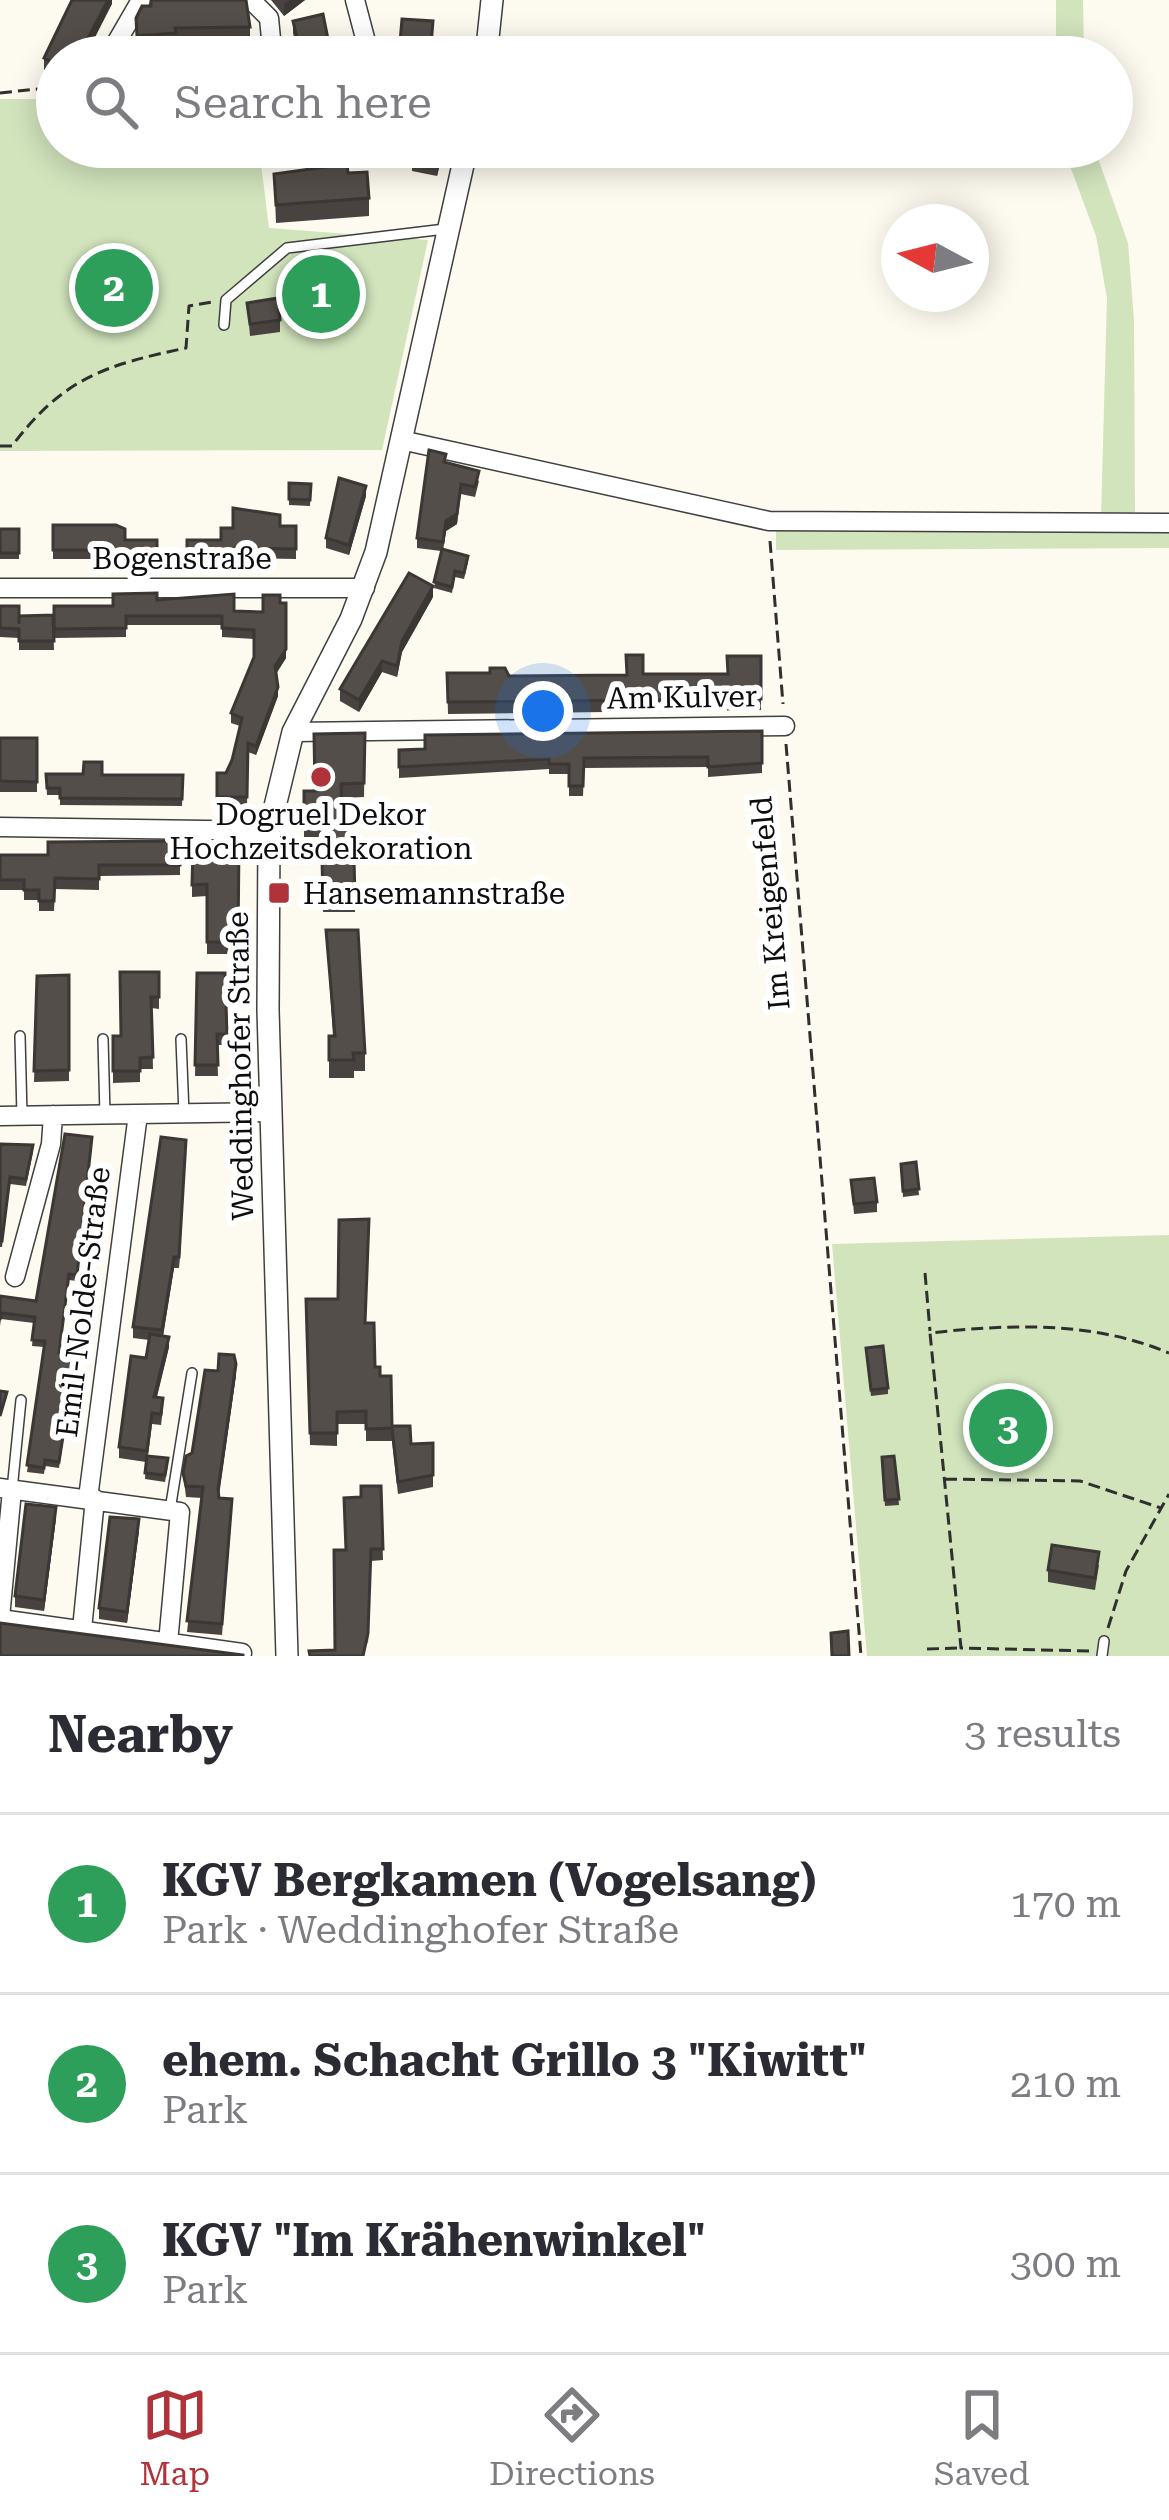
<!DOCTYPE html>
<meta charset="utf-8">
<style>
body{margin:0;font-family:"Roboto Serif",serif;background:#f2f2f3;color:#2b2b33}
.compass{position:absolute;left:881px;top:204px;width:108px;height:108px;border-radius:50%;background:#fff;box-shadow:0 6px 30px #0003;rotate:277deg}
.you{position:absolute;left:543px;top:711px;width:42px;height:42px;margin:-30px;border:9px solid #fff;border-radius:50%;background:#1a73e8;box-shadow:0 0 0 18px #1a73e833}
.badge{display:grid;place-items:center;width:78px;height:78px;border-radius:50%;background:#af3339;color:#fff;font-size:39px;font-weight:700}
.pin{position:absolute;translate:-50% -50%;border:6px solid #fff;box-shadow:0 3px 12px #0006}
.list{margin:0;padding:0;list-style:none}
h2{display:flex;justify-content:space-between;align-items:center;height:156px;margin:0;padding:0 48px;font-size:51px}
h2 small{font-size:39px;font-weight:400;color:#7c7c81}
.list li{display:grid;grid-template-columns:78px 1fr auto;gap:36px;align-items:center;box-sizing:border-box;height:180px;padding:0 48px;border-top:3px solid #e1e1e2}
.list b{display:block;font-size:45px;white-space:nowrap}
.list p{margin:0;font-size:39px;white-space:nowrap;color:#7c7c81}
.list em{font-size:39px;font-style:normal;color:#7c7c81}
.icon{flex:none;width:66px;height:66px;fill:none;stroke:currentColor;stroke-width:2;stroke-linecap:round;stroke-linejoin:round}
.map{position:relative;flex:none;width:1169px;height:1656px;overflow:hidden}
.search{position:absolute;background:#fff;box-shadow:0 6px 30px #0003;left:36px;right:36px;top:36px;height:132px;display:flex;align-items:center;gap:30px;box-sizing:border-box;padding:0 42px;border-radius:66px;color:#7c7c81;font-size:45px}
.sheet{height:696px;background:#fff}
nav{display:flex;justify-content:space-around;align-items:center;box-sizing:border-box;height:168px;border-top:3px solid #e1e1e2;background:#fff;font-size:33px;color:#7c7c81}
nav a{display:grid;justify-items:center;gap:6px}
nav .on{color:#af3339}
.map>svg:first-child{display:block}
.green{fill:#d1e4bc}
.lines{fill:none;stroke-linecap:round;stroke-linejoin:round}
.service-casing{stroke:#404040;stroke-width:12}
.minor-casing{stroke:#404040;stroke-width:21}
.tertiary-casing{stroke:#404040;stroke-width:24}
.path{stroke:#2f2f2f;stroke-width:3;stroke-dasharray:12 6;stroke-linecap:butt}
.service{stroke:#fff;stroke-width:9}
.minor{stroke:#fff;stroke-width:18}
.tertiary{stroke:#fff;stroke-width:21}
.wall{fill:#484340}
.shaded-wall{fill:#3b3734}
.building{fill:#544e4a;stroke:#3b3734;stroke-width:3}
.poi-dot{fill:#af3339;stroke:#fff;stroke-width:4.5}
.labels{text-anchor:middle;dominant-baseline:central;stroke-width:12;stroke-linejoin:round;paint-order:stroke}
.street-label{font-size:30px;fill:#0d0d0d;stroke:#fff}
.poi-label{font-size:30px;fill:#0d0d0d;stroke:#fff}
</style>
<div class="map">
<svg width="1169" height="1656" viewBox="0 0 1169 1656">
<rect width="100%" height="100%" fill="#fdfaef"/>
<!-- green -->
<path class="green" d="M 1056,0 L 1083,0 L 1084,57 L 1056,57 Z
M 0,99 L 57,99 L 57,147 L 259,147 L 269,228 L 428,240 L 382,450 L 0,451 Z
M 1063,147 L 1094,147 L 1128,243 L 1134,320 L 1135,512 L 1101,517 L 1107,298 L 1096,236 Z
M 776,527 L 1169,528 L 1169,548 L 776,550 Z
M 1169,1235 L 1169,1656 L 867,1656 L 832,1244 Z"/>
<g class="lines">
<defs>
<path id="service" d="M 224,325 L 226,300 L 287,248 L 445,229
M 20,1036 L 22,1116
M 103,1039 L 105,1115
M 181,1039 L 184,1114
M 12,1490 L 21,1400
M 170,1510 L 192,1373
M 1102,1656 L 1104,1641"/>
<path id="minor" d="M 251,0 L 269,18 L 271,39
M 355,0 L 370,57
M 108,57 L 141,0
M 401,440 L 769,521 L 1169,523
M 0,588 L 365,588
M 293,732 L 785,726
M 0,827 L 269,831
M 0,1116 L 271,1112
M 15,1277 L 51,1144 L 53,1115
M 0,1488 L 180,1512 L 168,1643
M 88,1498 L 138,1114
M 0,1618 L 12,1490
M 0,1619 L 242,1653
M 82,1629 L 95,1499"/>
<path id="tertiary" d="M 486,57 L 492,0
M 287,1656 L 268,1010 L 269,831 L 293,732 L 351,619 L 376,552 L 467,147"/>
</defs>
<!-- service casing -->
<use href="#service" class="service-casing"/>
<!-- minor casing -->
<use href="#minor" class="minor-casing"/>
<!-- tertiary casing -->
<use href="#tertiary" class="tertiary-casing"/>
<!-- path -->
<path class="path" d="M 0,93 L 57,87
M 0,446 L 12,446 C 63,378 105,365 186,348 L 189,306 L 212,302
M 770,541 L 783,704
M 786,744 L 861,1656
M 925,1273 L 930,1331
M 945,1479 L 1080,1481 L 1161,1508
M 1108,1628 L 1126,1571 L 1169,1494
M 927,1649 L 959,1648
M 1089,1651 L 961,1648 L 930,1333 C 1010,1324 1093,1321 1169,1353"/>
<!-- service -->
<use href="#service" class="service"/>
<!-- minor -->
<use href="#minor" class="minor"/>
<!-- tertiary -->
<use href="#tertiary" class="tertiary"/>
</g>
<!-- wall -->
<path class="wall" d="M 112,0 L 112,4 L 57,57 L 57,76 L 44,70 L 44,58 Z
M 271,0 L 305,0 L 284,16 Z
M 136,18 L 250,27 L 250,45 L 176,46 L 176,51 L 137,54 Z
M 293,21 L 330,57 L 298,57 L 293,33 Z
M 305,147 L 344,147 L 344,153 L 307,157 Z
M 443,147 L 437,176 L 412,171 L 412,159 Z
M 348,173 L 369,198 L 369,216 L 276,223 L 274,174 Z
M 247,303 L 280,320 L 280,332 L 250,336 Z
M 446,463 L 479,481 L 475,497 L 461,494 L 457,524 L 446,531 L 443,550 L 468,562 L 464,579 L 455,577 L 452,593 L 434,588 L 441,551 L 417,548 L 417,538 Z
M 289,483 L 311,484 L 310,506 L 289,505 Z
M 366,496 L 349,555 L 326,548 L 326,538 Z
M 53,525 L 125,540 L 157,540 L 157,572 L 113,572 L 113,559 L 53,559 Z
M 280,526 L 296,526 L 296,559 L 234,558 L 234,572 L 187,572 L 187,540 L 221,540 Z
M 0,529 L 19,529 L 19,559 L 0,559 Z
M 433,597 L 402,652 L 397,677 L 382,672 L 359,712 L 340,701 L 340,689 Z
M 157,600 L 234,611 L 263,612 L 280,603 L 286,603 L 286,658 L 276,674 L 278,696 L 256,755 L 248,752 L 247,806 L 217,806 L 217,773 L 226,773 L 232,760 L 240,726 L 231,723 L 231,713 L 254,657 L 254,639 L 222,637 L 222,625 L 126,625 L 126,637 L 54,638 L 54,606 L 113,606 Z
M 0,606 L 19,624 L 53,615 L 54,650 L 19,650 L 19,638 L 0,637 Z
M 761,656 L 761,710 L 448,714 L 447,673 L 509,676 L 728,674 Z
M 762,731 L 762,773 L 708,777 L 708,767 L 584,768 L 583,796 L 569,796 L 569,774 L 549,774 L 549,769 L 399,778 L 399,750 Z
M 365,733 L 364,797 L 341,798 L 342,820 L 353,820 L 355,912 L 323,912 L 321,837 L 304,837 L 304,791 L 315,791 Z
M 0,738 L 37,738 L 37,792 L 0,792 Z
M 46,774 L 183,775 L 182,806 L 60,805 L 60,795 L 47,795 Z
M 180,841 L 180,875 L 99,876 L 99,890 L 55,889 L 54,911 L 39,911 L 39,900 L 24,900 L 24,890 L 0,890 L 0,855 L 48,855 Z
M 239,843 L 238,954 L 207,954 L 207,896 L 192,897 L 192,885 Z
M 326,930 L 365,1053 L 365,1071 L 354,1071 L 354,1078 L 329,1078 L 329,1036 L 333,1036 Z
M 159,972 L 159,1009 L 152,1008 L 153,1069 L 140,1069 L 140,1082 L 113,1083 L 113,1036 L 121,1036 Z
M 197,973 L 225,973 L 227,1045 L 217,1045 L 218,1076 L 195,1076 Z
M 69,975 L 69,1081 L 34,1082 L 37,976 Z
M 92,1143 L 77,1281 L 69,1280 L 59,1353 L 76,1359 L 59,1468 L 45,1466 L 44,1474 L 27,1472 L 44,1347 L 32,1346 L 34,1323 L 1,1319 L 0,1326 L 0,1296 L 36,1301 Z
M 0,1144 L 33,1152 L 26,1186 L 10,1184 L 2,1247 L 0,1247 Z
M 916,1162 L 919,1195 L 903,1197 L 901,1164 Z
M 851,1180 L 877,1202 L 877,1212 L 854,1214 Z
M 181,1246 L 179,1268 L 174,1268 L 163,1336 L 169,1347 L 157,1397 L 163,1409 L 161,1425 L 152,1424 L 148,1456 L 168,1465 L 165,1482 L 145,1479 L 146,1462 L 119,1458 L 119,1447 L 146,1358 L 149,1340 L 133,1338 L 133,1327 Z
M 306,1299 L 365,1323 L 375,1367 L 380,1376 L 392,1426 L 411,1444 L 433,1443 L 433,1487 L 398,1494 L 392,1441 L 366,1441 L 366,1424 L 337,1424 L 337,1446 L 310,1445 Z
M 866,1354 L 888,1388 L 888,1394 L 871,1396 Z
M 236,1375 L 219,1496 L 232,1510 L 222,1635 L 187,1632 L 202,1498 L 186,1497 L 183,1473 Z
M 894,1456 L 899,1505 L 885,1506 L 882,1457 Z
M 381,1486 L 383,1560 L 371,1561 L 368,1644 L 346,1550 L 361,1497 Z
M 56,1518 L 44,1611 L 15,1607 L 15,1596 Z
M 139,1530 L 127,1623 L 99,1619 L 99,1608 Z
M 1099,1565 L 1095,1590 L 1048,1582 L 1048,1570 Z"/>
<!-- shaded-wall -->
<path class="shaded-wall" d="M 108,0 L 112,0 L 112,4 L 85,57 L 78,57 Z
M 290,0 L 305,0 L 284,16 L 284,4 Z
M 330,49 L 330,57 L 301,57 L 301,55 Z
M 442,147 L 443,147 L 443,153 L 437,176 L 437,164 Z
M 461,484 L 457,524 L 446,531 L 443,552 L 446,521 Z
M 366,486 L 366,496 L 349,555 L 349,545 Z
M 433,586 L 433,597 L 402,652 L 397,677 L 397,666 L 402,641 Z
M 286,649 L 286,658 L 275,675 L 275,666 Z
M 382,661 L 382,672 L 359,712 L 359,700 Z
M 278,687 L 278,696 L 256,755 L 256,746 Z
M 174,1257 L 174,1268 L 162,1342 L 162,1330 Z
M 169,1337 L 169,1347 L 154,1407 L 154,1397 Z
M 236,1364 L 236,1375 L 218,1500 L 218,1489 Z
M 56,1507 L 56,1518 L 44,1611 L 44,1600 Z
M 139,1519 L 139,1530 L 127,1623 L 127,1612 Z"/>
<!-- building -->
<path class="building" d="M 72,0 L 108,0 L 78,57 L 57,57 L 57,64 L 44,58 Z
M 151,0 L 246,0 L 250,27 L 175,28 L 176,33 L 137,36 L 136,18 L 142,6 L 151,6 Z
M 323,14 L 330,49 L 301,55 L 293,21 Z
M 402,19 L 433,21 L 430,57 L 399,54 Z
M 414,147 L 442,147 L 437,164 L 412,159 Z
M 347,164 L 348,173 L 367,172 L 369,198 L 276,205 L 274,174 Z
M 278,298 L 280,320 L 250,324 L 247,303 Z
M 429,450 L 446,454 L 444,462 L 479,471 L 475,487 L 461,484 L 457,514 L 446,521 L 443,542 L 417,538 Z
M 339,478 L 366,486 L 349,545 L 326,538 Z
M 289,483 L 311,484 L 310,500 L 289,499 Z
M 233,508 L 280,515 L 280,526 L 296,526 L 296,549 L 234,548 L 234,562 L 187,562 L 187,540 L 221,540 L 221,528 L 233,528 Z
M 53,525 L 116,525 L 125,529 L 125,540 L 157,540 L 157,562 L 113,562 L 113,550 L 53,550 Z
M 0,529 L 19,529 L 19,553 L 0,553 Z
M 442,549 L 468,556 L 464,573 L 455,571 L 452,587 L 434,582 Z
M 409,573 L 433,586 L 402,641 L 397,666 L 382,661 L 359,700 L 340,689 Z
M 157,593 L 157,600 L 234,594 L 234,611 L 263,612 L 263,595 L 280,595 L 280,603 L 286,603 L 286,649 L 275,666 L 278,687 L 256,746 L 248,743 L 247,797 L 217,797 L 217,773 L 226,773 L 232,760 L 242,718 L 231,713 L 254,657 L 254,630 L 222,628 L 222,616 L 126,616 L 126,628 L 54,629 L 54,606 L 113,606 L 113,594 Z
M 0,606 L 19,606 L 19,624 L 19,616 L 53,615 L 54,641 L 19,641 L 19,629 L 0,628 Z
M 626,655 L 643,655 L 643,674 L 728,674 L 727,656 L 761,656 L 761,699 L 448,702 L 447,673 L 490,673 L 490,668 L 505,668 L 509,676 L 627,675 Z
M 762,731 L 762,763 L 708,767 L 708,757 L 584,758 L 583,786 L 569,786 L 569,764 L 549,764 L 549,759 L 399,767 L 399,750 L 425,749 L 425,735 Z
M 365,733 L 364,783 L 341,784 L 342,820 L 353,820 L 355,898 L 323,898 L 321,823 L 304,824 L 304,791 L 315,791 L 314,734 Z
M 0,738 L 37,738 L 37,782 L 0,781 Z
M 84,762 L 102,762 L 102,775 L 183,775 L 182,799 L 60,798 L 60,788 L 47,788 L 46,774 L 83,774 Z
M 180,841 L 180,865 L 99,865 L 99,879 L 55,878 L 54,901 L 39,901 L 39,890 L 24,890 L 24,880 L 0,880 L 0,855 L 48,855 L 48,842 Z
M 239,843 L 238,942 L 207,942 L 207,884 L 192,885 L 193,850 Z
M 326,930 L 358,930 L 365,1053 L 353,1053 L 354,1060 L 329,1060 L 329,1036 L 335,1036 Z
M 120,972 L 159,972 L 159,997 L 151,997 L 153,1057 L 140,1058 L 140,1071 L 113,1071 L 113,1036 L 121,1036 Z
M 197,973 L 225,973 L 227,1034 L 217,1034 L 218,1065 L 195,1065 Z
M 69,975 L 69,1070 L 34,1071 L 37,976 Z
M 65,1134 L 92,1137 L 77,1275 L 69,1274 L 59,1353 L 76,1353 L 59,1462 L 45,1460 L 44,1468 L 27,1465 L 45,1341 L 32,1340 L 35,1317 L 1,1313 L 0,1320 L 0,1296 L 36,1301 Z
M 161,1137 L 186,1140 L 179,1257 L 174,1257 L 162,1330 L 133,1327 Z
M 0,1144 L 33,1145 L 26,1179 L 10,1177 L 2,1241 L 0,1241 Z
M 916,1162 L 919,1189 L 903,1191 L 901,1164 Z
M 874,1178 L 877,1202 L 854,1204 L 851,1180 Z
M 369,1219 L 365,1323 L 374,1323 L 375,1367 L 380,1367 L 380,1376 L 391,1376 L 392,1426 L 410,1426 L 411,1444 L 433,1443 L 433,1475 L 398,1482 L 392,1428 L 366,1429 L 366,1411 L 337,1412 L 337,1433 L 310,1433 L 306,1299 L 338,1299 L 339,1220 Z
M 150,1334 L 169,1337 L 154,1397 L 163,1398 L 161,1414 L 152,1413 L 147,1451 L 119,1447 L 131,1356 L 146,1358 Z
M 883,1346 L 888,1388 L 871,1390 L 866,1348 Z
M 219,1354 L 234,1355 L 236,1364 L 218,1489 L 219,1498 L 232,1499 L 222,1624 L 187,1621 L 203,1487 L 186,1486 L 183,1473 L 186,1456 L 192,1453 L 205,1370 L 218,1371 Z
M 0,1391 L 7,1392 L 0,1416 Z
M 147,1456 L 168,1458 L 165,1475 L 145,1473 Z
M 894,1456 L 899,1499 L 885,1500 L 882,1457 Z
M 361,1486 L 381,1486 L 383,1549 L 371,1549 L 368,1633 L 363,1656 L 310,1656 L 309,1651 L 335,1650 L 334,1550 L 346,1550 L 344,1498 L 361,1497 Z
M 26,1504 L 56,1507 L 44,1600 L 15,1596 Z
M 110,1517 L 139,1519 L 127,1612 L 99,1608 Z
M 1052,1545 L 1099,1552 L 1095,1578 L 1048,1570 Z
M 0,1623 L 243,1655 L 243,1656 L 0,1656 Z
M 848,1631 L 849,1656 L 832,1656 L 831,1633 Z"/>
<!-- markers -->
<g class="poi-dot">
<circle cx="321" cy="777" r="12"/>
<rect x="267" y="881" width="24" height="24" rx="6"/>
</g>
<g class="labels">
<!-- street labels -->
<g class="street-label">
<text x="182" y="558">Bogenstraße</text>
<text transform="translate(682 697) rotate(-1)">Am Kulver</text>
<text transform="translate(770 903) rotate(-95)">Im Kreigenfeld</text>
<text transform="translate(240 1066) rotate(-91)">Weddinghofer Straße</text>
<text transform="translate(83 1302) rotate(-83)">Emil-Nolde-Straße</text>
</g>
<!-- poi labels -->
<g class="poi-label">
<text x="321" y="814">Dogruel Dekor<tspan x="321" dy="34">Hochzeitsdekoration</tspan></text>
<text x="303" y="893" text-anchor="start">Hansemannstraße</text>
</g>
</g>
</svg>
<svg class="compass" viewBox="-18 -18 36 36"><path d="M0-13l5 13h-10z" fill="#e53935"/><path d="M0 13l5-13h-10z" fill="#7c7c81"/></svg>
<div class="you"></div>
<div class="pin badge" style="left:321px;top:294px;background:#2e9e5b">1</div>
<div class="pin badge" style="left:114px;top:288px;background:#2e9e5b">2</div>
<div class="pin badge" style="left:1008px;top:1428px;background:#2e9e5b">3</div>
<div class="search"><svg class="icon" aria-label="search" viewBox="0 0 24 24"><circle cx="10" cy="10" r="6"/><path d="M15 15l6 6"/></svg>Search here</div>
</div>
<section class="sheet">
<h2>Nearby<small>3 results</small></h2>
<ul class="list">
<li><span class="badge" style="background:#2e9e5b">1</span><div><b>KGV Bergkamen (Vogelsang)</b><p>Park · Weddinghofer Straße</p></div><em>170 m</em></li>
<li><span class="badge" style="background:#2e9e5b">2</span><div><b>ehem. Schacht Grillo 3 &quot;Kiwitt&quot;</b><p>Park</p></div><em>210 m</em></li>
<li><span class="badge" style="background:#2e9e5b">3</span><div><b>KGV &quot;Im Krähenwinkel&quot;</b><p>Park</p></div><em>300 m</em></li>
</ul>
</section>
<nav>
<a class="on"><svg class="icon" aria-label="map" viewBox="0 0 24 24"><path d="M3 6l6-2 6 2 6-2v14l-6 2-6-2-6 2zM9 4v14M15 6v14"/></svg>Map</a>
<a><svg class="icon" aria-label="directions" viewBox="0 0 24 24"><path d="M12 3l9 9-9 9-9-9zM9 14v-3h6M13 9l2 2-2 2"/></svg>Directions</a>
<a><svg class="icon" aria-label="saved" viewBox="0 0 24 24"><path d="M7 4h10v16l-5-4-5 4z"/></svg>Saved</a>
</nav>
